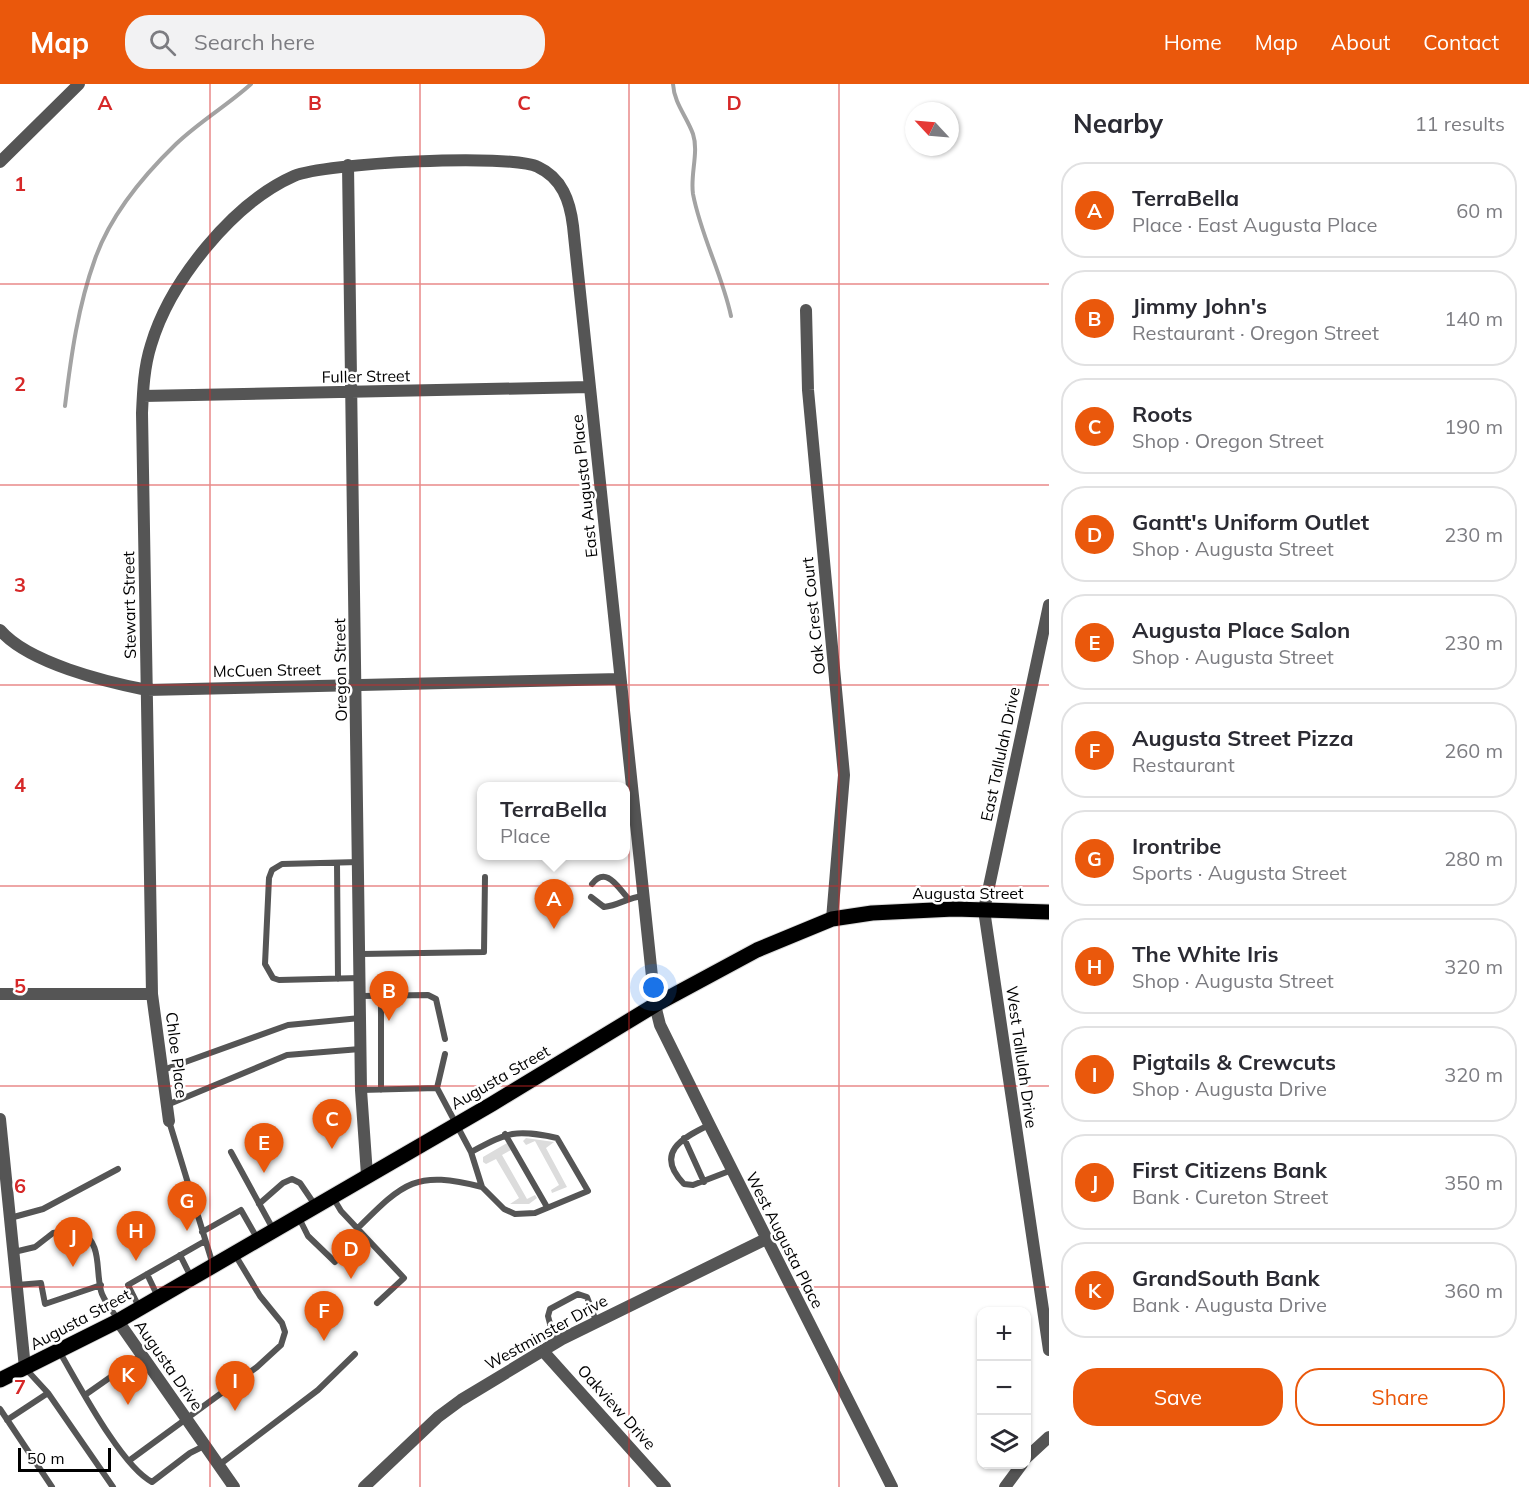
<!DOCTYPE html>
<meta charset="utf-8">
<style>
body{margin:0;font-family:Mulish,sans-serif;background:#f2f2f3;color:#2b2b33}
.controls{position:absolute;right:18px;bottom:18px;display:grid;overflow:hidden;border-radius:12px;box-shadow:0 2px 4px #0004}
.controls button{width:54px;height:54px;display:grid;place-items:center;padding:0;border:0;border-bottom:2px solid #e1e1e2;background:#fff;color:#2b2b33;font:30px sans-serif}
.compass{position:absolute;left:905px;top:18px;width:54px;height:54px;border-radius:50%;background:#fff;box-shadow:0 2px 4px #0004;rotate:296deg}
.scale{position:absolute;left:18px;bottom:15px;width:93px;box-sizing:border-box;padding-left:6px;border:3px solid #000;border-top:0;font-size:16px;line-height:21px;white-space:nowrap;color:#000;-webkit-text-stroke:4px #fff;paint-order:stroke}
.you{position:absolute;left:654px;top:904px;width:21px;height:21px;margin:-15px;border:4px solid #fff;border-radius:50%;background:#1a73e8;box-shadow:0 0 0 9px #1a73e833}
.badge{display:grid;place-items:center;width:39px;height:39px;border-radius:50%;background:#ea580c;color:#fff;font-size:20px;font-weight:700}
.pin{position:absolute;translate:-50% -50px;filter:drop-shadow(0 2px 3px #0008)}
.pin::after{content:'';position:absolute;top:32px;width:21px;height:18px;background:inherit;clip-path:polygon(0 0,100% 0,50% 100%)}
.popup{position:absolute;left:477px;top:698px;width:153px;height:78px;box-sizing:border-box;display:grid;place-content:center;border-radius:12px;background:#fff;filter:drop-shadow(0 2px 4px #0005);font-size:20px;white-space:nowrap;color:#7c7c81}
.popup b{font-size:22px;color:#2b2b33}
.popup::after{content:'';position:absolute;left:50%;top:100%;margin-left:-12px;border:12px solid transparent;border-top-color:#fff}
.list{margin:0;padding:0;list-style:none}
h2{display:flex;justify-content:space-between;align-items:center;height:78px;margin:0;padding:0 24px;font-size:26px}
h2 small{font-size:20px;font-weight:400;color:#7c7c81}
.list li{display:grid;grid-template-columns:39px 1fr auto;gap:18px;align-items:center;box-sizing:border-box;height:96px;margin:0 12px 12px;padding:0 12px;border:2px solid #e1e1e2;border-radius:24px}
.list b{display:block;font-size:22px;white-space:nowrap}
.list p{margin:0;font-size:20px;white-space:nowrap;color:#7c7c81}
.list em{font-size:20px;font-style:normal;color:#7c7c81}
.actions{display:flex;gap:12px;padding:18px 24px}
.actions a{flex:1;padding:14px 0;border:2px solid #ea580c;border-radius:24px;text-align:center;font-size:21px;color:#ea580c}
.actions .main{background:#ea580c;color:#fff}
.icon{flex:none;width:33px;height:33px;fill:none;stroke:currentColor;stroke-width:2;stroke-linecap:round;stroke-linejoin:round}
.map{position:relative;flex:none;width:1049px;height:1403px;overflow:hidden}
header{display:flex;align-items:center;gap:36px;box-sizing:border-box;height:84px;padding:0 30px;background:#ea580c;color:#fff}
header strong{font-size:28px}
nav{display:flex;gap:33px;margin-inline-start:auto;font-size:21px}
.search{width:420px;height:54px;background:#f2f2f3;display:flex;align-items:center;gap:15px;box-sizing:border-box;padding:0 21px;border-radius:24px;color:#7c7c81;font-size:22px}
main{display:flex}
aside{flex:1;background:#fff}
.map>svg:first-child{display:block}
.green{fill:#dcdcdc}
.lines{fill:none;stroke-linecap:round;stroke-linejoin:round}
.stream{stroke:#a3a3a3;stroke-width:4}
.primary-casing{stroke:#dbdbdb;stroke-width:17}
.lane{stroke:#555;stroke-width:6}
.street{stroke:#555;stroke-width:12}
.primary{stroke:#000;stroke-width:15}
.grid{fill:none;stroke:#d62828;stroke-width:1.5;stroke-opacity:0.55}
.labels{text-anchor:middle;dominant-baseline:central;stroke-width:5;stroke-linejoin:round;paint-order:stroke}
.street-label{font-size:16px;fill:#000;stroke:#fff}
.grid-label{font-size:20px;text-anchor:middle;font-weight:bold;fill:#d62828;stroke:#fff;stroke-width:5;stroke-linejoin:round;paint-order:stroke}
</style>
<header>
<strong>Map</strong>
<div class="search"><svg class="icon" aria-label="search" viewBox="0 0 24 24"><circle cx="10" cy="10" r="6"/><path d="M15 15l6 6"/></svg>Search here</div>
<nav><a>Home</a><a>Map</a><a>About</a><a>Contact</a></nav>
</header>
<main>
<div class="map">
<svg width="1049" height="1403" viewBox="0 0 1049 1403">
<rect width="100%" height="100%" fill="#fff"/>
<!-- green -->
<path class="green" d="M 526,1054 L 554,1058 L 546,1064 L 567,1103 L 552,1109 L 551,1106 L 559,1101 L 535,1057 L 526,1061 L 523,1057 Z
M 507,1059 L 511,1066 L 502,1071 L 527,1115 L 535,1111 L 537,1114 L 529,1120 L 510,1120 L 519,1114 L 496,1075 L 486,1080 L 483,1078 L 483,1073 Z"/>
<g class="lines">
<!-- stream -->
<path class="stream" d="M 673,0 C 674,19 687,33 693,50 C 699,68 690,91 693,110 C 701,152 722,190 731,232
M 65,322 C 71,272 78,222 95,175 C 110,132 144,91 176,60 C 200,37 228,21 251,0"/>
<defs>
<path id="primary" d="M 0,1296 L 118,1237 L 492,1020 L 655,921 L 757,866 L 832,835 L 872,829 L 954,825 L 1049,828"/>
</defs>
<!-- primary casing -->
<use href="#primary" class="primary-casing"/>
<!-- lane -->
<path class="lane" d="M 359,778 L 282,780 L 272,786 L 269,794 L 265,880 L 273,894 L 279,896 L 360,894
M 337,779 L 338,895
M 592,800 C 606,782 617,802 627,813
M 591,813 L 604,823 C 620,821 626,814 643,812
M 361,870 L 484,868 L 485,793
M 361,912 L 428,911 L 436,915 L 445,955
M 381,912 L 381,1006
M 445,970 L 437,1004 L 471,1068 L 482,1103 L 504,1125 L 515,1130 L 535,1129 L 588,1107 L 557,1054 C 514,1045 509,1048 471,1068
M 163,986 L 288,941 L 360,934
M 361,1006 L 437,1004
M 167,1021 L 287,971 L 360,965
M 169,1037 L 213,1181
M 709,1041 C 682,1054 654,1069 684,1100 L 693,1101 L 732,1086
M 505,1050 L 547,1123
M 684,1054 L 704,1098
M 231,1068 L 273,1145
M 332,1112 L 341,1127 L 404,1194 L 377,1219
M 259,1120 L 283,1099 L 292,1095 L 300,1099 L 315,1121
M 298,1132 L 308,1152 L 335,1178
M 10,1134 L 43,1125 L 118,1085
M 358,1144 C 404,1098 416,1086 482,1103
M 202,1148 L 241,1126 L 257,1154
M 14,1168 L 35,1163 L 53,1149 L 79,1145 C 103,1161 95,1183 101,1207 C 103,1216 113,1227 118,1236
M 180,1171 L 191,1193
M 147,1190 L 158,1213
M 17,1201 L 41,1199 L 45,1220 L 101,1201
M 139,1223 L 128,1201 L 205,1157
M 555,1259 L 548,1232 L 550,1225 L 578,1210 L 587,1213 L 596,1237
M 59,1267 C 78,1299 121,1382 152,1398 L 190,1369 L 204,1362
M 25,1284 L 48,1309 L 113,1403
M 85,1311 L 142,1271
M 0,1325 L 52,1403
M 7,1336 L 48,1309
M 130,1376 L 257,1283 L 281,1261 L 285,1248 L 282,1239 L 260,1212 L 234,1169
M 219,1381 L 318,1306 L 355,1270"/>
<!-- street -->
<path class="street" d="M 0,78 L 79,0
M 348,81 L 361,1006 L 367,1091
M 806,226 L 808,306 L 844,691 L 832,835
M 143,312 L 590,303
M 1049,521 L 984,826 L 1049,1266
M 0,546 C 28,579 106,598 147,606 L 620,595
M 0,910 L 152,910
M 0,1035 L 25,1284
M 169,1037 L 152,910 L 142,329 C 143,306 144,283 151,261 C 170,197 233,119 294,92 C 324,79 510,69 538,83 C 562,94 570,117 573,142 L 655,921 L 660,941 L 709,1040 L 892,1403
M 118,1237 L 234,1403
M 543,1267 L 665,1403
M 1026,1374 L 1049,1353
M 364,1403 L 438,1333 L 461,1316 L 562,1255 L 766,1155
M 1005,1403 L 1022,1380"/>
<!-- primary -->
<use href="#primary" class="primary"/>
</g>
<!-- grid -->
<path class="grid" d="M 210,0 L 210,1403M 420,0 L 420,1403M 629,0 L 629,1403M 839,0 L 839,1403M 0,200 L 1049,200M 0,401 L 1049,401M 0,601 L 1049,601M 0,802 L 1049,802M 0,1002 L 1049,1002M 0,1203 L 1049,1203"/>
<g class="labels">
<!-- street labels -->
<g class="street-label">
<text transform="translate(366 292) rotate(-1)">Fuller Street</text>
<text transform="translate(584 402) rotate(-96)">East Augusta Place</text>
<text transform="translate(129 521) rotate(-91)">Stewart Street</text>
<text transform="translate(813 532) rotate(-96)">Oak Crest Court</text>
<text transform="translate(267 586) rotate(-1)">McCuen Street</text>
<text transform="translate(340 586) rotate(-91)">Oregon Street</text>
<text transform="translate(1000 670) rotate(-78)">East Tallulah Drive</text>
<text x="968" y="809">Augusta Street</text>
<text transform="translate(177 971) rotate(83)">Chloe Place</text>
<text transform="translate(1022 973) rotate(82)">West Tallulah Drive</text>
<text transform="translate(500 993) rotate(-30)">Augusta Street</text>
<text transform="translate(785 1156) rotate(63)">West Augusta Place</text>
<text transform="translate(80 1235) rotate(-28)">Augusta Street</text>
<text transform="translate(546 1248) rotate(-29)">Westminster Drive</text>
<text transform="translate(169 1281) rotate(55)">Augusta Drive</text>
<text transform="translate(617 1323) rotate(48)">Oakview Drive</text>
</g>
</g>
<g class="grid-label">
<text x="105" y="26">A</text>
<text x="315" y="26">B</text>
<text x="524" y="26">C</text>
<text x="734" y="26">D</text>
<text x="20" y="107">1</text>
<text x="20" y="307">2</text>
<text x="20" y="508">3</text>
<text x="20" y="708">4</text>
<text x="20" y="909">5</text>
<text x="20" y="1109">6</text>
<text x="20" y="1310">7</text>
</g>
</svg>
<div class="controls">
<button>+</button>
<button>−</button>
<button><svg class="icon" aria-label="layers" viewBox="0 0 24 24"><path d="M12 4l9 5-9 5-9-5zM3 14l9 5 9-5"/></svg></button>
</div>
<svg class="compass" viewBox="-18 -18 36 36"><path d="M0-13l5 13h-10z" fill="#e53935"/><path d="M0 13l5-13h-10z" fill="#7c7c81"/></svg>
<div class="scale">50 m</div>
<div class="you"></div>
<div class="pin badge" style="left:554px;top:845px">A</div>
<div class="popup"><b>TerraBella</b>Place</div>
<div class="pin badge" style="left:389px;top:937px">B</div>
<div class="pin badge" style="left:332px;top:1065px">C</div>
<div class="pin badge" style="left:351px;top:1195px">D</div>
<div class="pin badge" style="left:264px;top:1089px">E</div>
<div class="pin badge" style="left:324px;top:1257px">F</div>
<div class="pin badge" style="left:187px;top:1147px">G</div>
<div class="pin badge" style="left:136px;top:1177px">H</div>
<div class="pin badge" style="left:235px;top:1327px">I</div>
<div class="pin badge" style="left:73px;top:1183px">J</div>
<div class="pin badge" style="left:128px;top:1321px">K</div>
</div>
<aside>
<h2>Nearby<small>11 results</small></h2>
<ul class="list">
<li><span class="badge">A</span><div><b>TerraBella</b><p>Place · East Augusta Place</p></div><em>60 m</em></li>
<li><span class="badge">B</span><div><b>Jimmy John's</b><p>Restaurant · Oregon Street</p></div><em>140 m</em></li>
<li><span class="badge">C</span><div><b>Roots</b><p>Shop · Oregon Street</p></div><em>190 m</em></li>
<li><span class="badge">D</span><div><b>Gantt's Uniform Outlet</b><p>Shop · Augusta Street</p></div><em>230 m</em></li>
<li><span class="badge">E</span><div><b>Augusta Place Salon</b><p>Shop · Augusta Street</p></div><em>230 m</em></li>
<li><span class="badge">F</span><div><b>Augusta Street Pizza</b><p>Restaurant</p></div><em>260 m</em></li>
<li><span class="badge">G</span><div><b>Irontribe</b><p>Sports · Augusta Street</p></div><em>280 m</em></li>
<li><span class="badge">H</span><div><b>The White Iris</b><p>Shop · Augusta Street</p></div><em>320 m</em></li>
<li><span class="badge">I</span><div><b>Pigtails &amp; Crewcuts</b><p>Shop · Augusta Drive</p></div><em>320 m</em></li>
<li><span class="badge">J</span><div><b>First Citizens Bank</b><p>Bank · Cureton Street</p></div><em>350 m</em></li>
<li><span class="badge">K</span><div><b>GrandSouth Bank</b><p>Bank · Augusta Drive</p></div><em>360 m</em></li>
</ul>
<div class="actions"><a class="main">Save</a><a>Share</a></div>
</aside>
</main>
